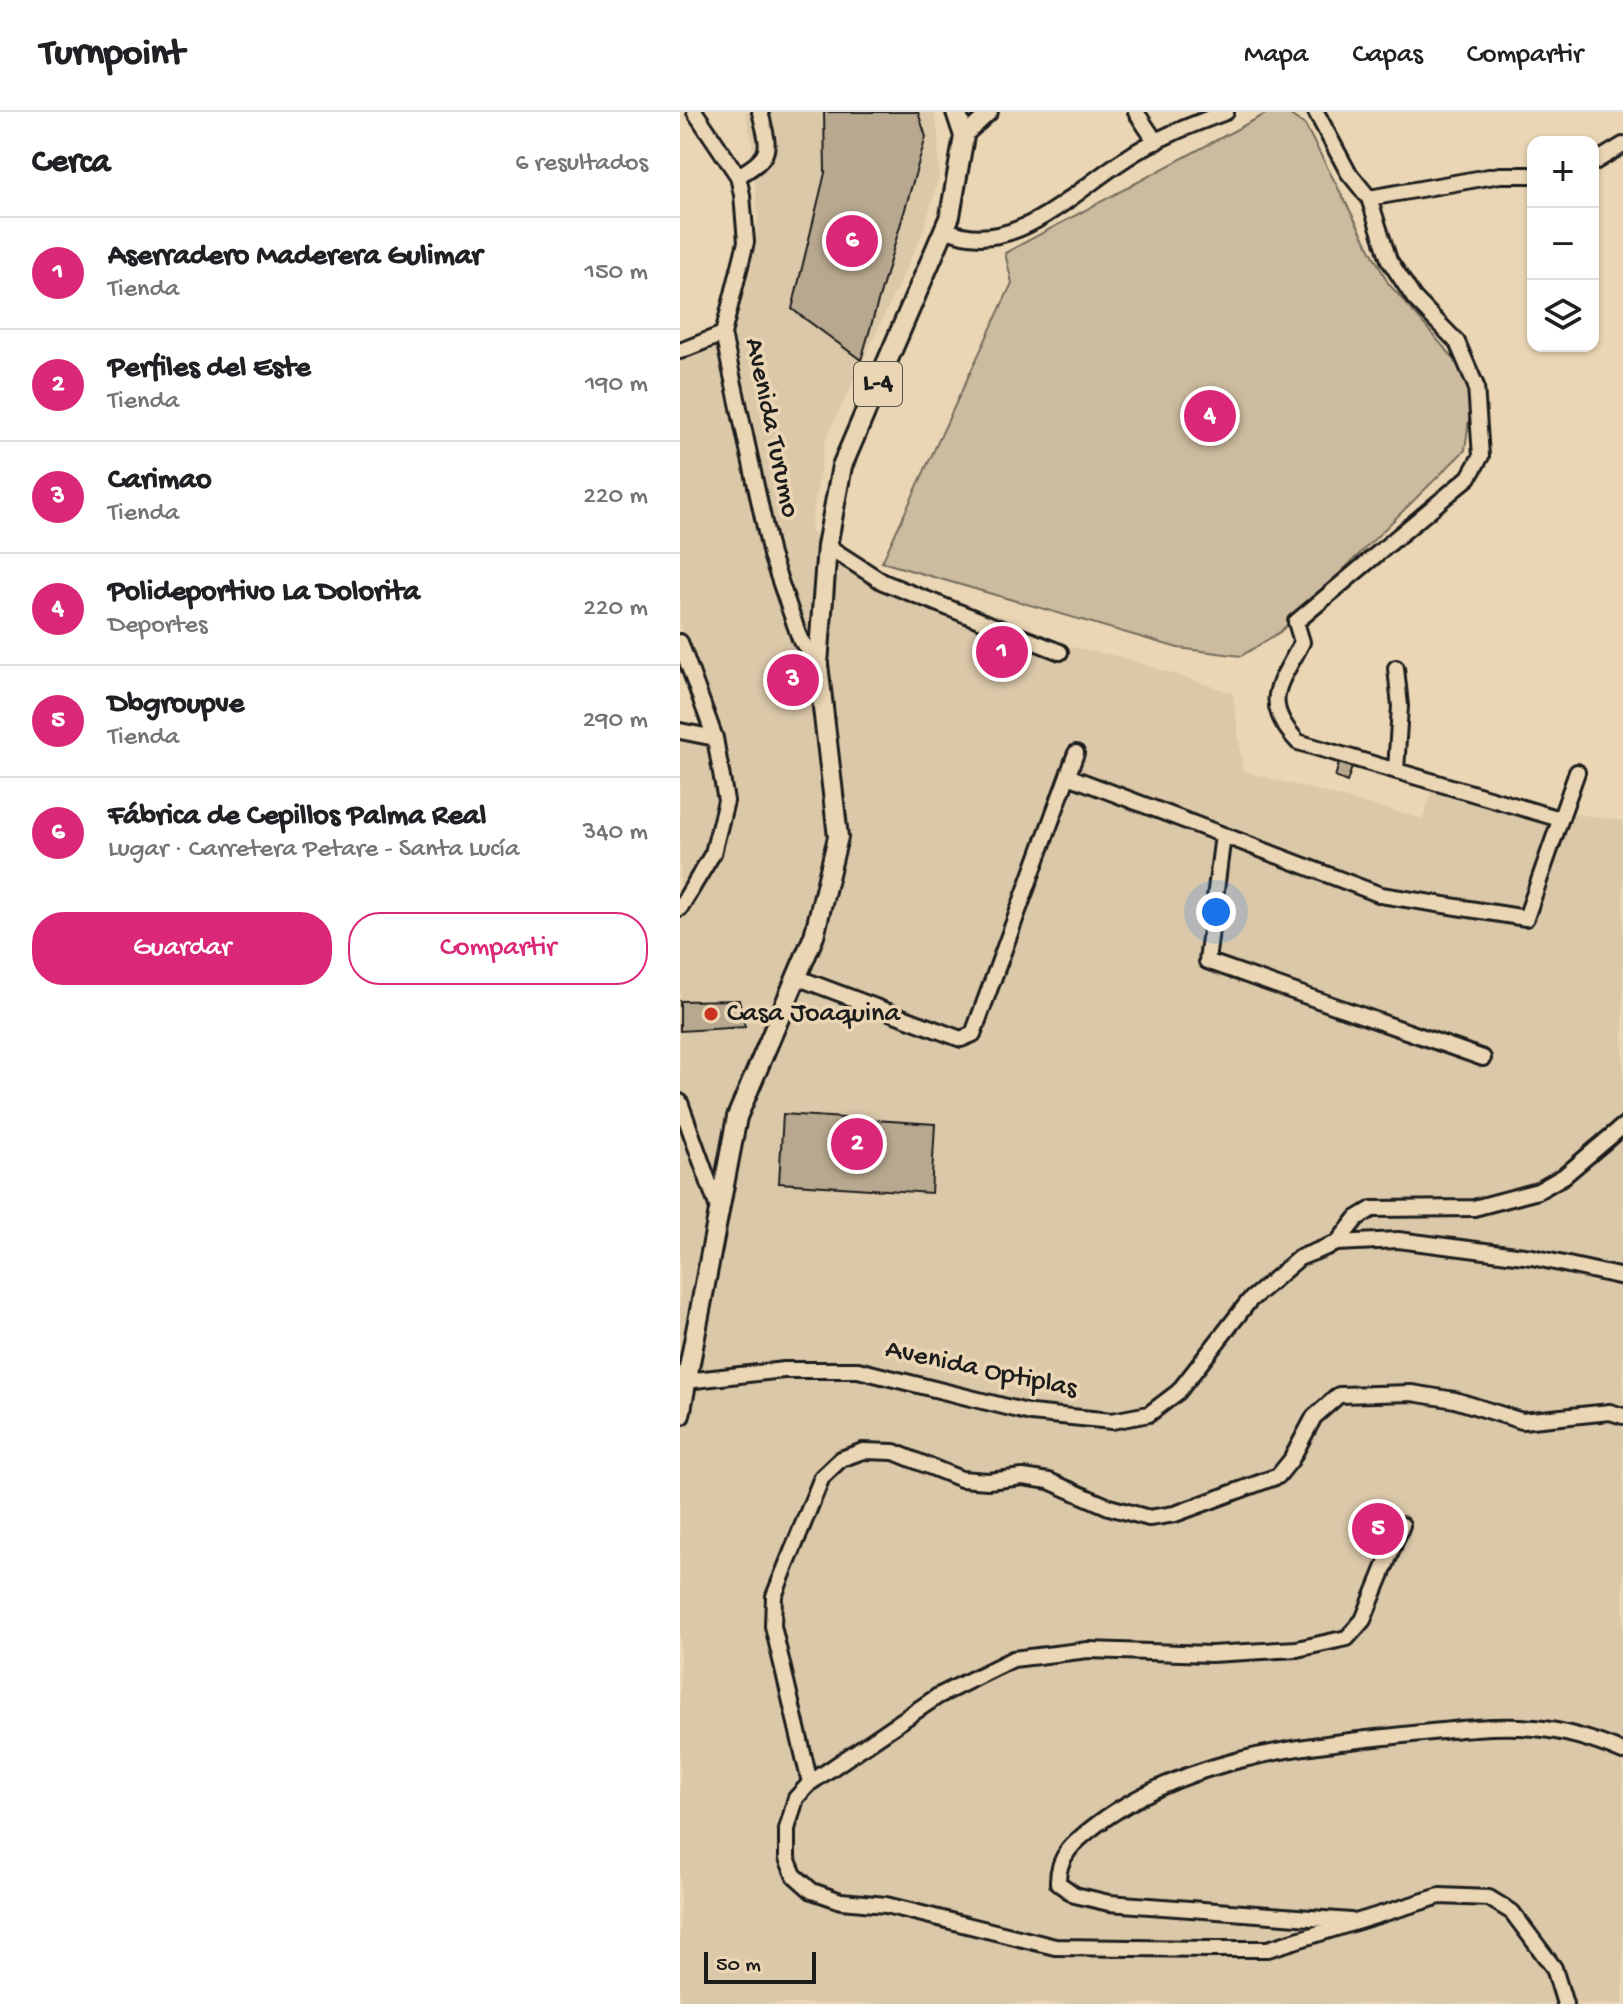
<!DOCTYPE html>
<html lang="es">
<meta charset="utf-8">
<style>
body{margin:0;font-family:"Gochi Hand",sans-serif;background:#f2f2f2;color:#202124}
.controls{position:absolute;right:24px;top:24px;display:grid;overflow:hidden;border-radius:16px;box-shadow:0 2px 6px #0004}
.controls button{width:72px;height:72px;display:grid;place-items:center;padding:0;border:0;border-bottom:2px solid #e0e0e0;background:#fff;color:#202124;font:40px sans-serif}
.scale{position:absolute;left:24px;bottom:20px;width:112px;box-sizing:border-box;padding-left:8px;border:4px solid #1c1c1c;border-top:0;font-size:22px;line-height:28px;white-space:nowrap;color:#1c1c1c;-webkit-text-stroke:6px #ead6b4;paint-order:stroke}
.you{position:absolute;left:536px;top:800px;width:28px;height:28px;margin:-20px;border:6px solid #fff;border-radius:50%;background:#1a73e8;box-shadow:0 0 0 12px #1a73e833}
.badge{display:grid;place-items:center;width:52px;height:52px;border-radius:50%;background:#db2777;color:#fff;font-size:26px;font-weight:700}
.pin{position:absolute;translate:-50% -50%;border:4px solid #fff;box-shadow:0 2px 8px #0006}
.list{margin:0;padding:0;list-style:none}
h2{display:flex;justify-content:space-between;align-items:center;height:104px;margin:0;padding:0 32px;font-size:34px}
h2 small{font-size:26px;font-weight:400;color:#757577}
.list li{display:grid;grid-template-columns:52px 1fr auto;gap:24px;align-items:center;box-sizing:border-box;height:112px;padding:0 32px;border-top:2px solid #e0e0e0}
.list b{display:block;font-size:30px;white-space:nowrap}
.list p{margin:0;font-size:26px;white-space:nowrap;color:#757577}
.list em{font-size:26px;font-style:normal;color:#757577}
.actions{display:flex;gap:16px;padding:24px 32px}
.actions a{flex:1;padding:18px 0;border:2px solid #db2777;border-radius:32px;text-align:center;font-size:28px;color:#db2777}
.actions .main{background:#db2777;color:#fff}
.icon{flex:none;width:44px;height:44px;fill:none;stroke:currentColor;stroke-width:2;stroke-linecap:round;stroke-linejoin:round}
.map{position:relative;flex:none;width:943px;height:1892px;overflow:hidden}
header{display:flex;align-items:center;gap:48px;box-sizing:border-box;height:112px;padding:0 40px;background:#fff;border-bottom:2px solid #e0e0e0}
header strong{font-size:38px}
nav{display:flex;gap:44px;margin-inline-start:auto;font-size:28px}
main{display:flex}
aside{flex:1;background:#fff}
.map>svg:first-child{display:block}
.built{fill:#dbc8a9}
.green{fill:#ccbb9e;stroke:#746c5d;stroke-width:2}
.building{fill:#b8a88f;stroke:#1c1c1c;stroke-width:2}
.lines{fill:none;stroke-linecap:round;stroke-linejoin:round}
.minor-casing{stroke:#1c1c1c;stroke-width:20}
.major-casing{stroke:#1c1c1c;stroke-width:24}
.minor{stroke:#ead6b4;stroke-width:14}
.major{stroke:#ead6b4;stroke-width:18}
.poi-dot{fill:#c8321e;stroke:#ead6b4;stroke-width:3}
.labels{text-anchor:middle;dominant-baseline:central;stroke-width:7;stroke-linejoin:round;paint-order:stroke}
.shield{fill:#ead6b4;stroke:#5a544a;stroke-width:2}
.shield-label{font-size:26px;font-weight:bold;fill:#1c1c1c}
.street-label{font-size:28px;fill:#1c1c1c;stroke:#ead6b4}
.poi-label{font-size:28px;fill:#1c1c1c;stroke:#ead6b4;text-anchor:start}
</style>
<header>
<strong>Turnpoint</strong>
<nav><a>Mapa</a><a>Capas</a><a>Compartir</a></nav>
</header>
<main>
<aside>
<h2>Cerca<small>6 resultados</small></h2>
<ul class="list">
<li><span class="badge">1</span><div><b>Aserradero Maderera Gulimar</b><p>Tienda</p></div><em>150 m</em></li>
<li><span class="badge">2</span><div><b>Perfiles del Este</b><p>Tienda</p></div><em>190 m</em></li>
<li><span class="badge">3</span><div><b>Carimao</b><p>Tienda</p></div><em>220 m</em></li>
<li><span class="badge">4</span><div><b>Polideportivo La Dolorita</b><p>Deportes</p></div><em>220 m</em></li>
<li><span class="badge">5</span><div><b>Dbgroupve</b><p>Tienda</p></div><em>290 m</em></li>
<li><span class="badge">6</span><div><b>Fábrica de Cepillos Palma Real</b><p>Lugar · Carretera Petare - Santa Lucía</p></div><em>340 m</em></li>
</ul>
<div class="actions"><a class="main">Guardar</a><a>Compartir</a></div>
</aside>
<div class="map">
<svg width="943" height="1892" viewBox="0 0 943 1892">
<rect width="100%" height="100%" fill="#ead6b4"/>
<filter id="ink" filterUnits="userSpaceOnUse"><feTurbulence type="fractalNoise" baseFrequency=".0125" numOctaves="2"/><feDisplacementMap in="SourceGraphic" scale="16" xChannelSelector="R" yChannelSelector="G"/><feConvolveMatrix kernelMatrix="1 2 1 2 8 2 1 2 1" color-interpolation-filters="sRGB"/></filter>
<g filter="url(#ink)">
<!-- built -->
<path class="built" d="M 65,0 L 254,0 L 258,20 L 259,65 L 250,97 L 240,127 L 145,329 L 130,420 L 156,431 L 191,465 L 286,514 L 437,544 L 553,581 L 563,659 L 743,707 L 754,672 L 859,696 L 943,709 L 943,1892 L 0,1892 L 0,627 L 24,632 L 42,624 L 22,559 L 0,513 L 0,247 L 21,232 L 42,232 L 72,154 L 78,107 L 72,31 Z"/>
<!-- green -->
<path class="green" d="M 589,0 L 606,0 L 625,13 L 708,171 L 794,270 L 785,338 L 600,520 L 561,544 L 498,536 L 202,450 L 332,171 L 325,141 Z"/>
<!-- building -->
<path class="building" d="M 144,0 L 238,0 L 246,25 L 181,248 L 112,197 L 145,61 Z
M 661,645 L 674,649 L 667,670 L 655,665 Z
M 59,888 L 65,915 L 0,919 L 0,889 Z
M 103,1002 L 255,1012 L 251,1081 L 99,1071 Z"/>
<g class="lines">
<defs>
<path id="minor" d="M 15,0 L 58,64 L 62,83 L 66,130 L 43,222 L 91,443 L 120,527 L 138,552
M 456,0 L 476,30
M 636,0 L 668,60 L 689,86 L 709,148 L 734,186 L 777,230 L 796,274 L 801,344 L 789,365 L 616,510 L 622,530 C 601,572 579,588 618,630 L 880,707
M 284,24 L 310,0
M 913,51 L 943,33
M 58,64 C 93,44 90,38 80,0
M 689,86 L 820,63 L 853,63
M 265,117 C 332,148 391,81 445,47 C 476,26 511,13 546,0
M 0,239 L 43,222
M 147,434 L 203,470 L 380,540
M 0,530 L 35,626
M 0,619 L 35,626 L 46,689 L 33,741 L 0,796
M 716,659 L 720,594 L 716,556
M 388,664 L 701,783 L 846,806 L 897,660
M 543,723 L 527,849 L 803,946
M 116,865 L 281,927 L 293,922 L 396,641
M 0,990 L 39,1099
M 657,1131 L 677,1106 L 692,1097 L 794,1096 L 858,1079 L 884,1064 L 943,1014
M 6,1269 L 104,1258 L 178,1258 L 351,1301 L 432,1309 L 469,1302 L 498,1280 L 569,1189 L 619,1146 L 657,1131 L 718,1128 L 852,1145 L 943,1165
M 722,1413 L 683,1508 L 667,1526 L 617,1537 L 531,1542 L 408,1538 L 333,1547 L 258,1584 L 130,1671 L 116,1686 L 107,1717 L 107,1746 L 114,1763 L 132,1779 L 161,1789 L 206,1793 L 375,1835 L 529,1837 L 588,1837 L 760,1784 L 809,1786 L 832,1800 L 874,1856 L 885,1892
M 130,1671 L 93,1514 L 94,1484 L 142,1365 L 161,1347 L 183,1339 L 214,1340 L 281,1367 L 308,1369 L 343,1365 L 369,1369 L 429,1395 L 469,1406 L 495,1402 L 598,1364 L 611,1348 L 634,1305 L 659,1283 L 732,1281 L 775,1288 L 842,1309 L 930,1300 L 943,1304
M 671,1809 L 429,1791 L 395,1783 L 378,1771 C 377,1744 395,1729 416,1713 C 502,1648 610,1635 715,1624 C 761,1619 809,1612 855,1616 C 886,1619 915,1628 943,1640"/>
<path id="major" d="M 0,1303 L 57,1005 L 134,824 L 158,725 L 138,552 L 147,434 L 162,354 L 270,104 L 284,24 L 276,0"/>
</defs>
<!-- minor casing -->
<use href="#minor" class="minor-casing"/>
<!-- major casing -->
<use href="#major" class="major-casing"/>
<!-- minor -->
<use href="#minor" class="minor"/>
<!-- major -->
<use href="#major" class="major"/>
</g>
</g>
<!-- markers -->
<circle class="poi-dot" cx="31" cy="902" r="8"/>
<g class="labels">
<!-- shield labels -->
<rect class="shield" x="174" y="250" width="48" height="44" rx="6"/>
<g class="shield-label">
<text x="198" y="272">L-4</text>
</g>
<!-- street labels -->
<g class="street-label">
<text transform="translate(91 316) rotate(78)">Avenida Turumo</text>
<text transform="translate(301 1258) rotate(12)">Avenida Optiplas</text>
</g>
<!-- poi labels -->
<g class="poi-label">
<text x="47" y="902">Casa Joaquina</text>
</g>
</g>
</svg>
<div class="controls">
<button>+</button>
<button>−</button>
<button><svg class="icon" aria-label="layers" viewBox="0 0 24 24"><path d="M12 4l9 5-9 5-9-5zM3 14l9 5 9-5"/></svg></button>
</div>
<div class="scale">50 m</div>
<div class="you"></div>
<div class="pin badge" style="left:322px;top:540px">1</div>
<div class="pin badge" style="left:177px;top:1032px">2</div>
<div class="pin badge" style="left:113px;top:568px">3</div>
<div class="pin badge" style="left:530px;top:304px">4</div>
<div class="pin badge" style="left:698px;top:1417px">5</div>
<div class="pin badge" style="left:172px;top:129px">6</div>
</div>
</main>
